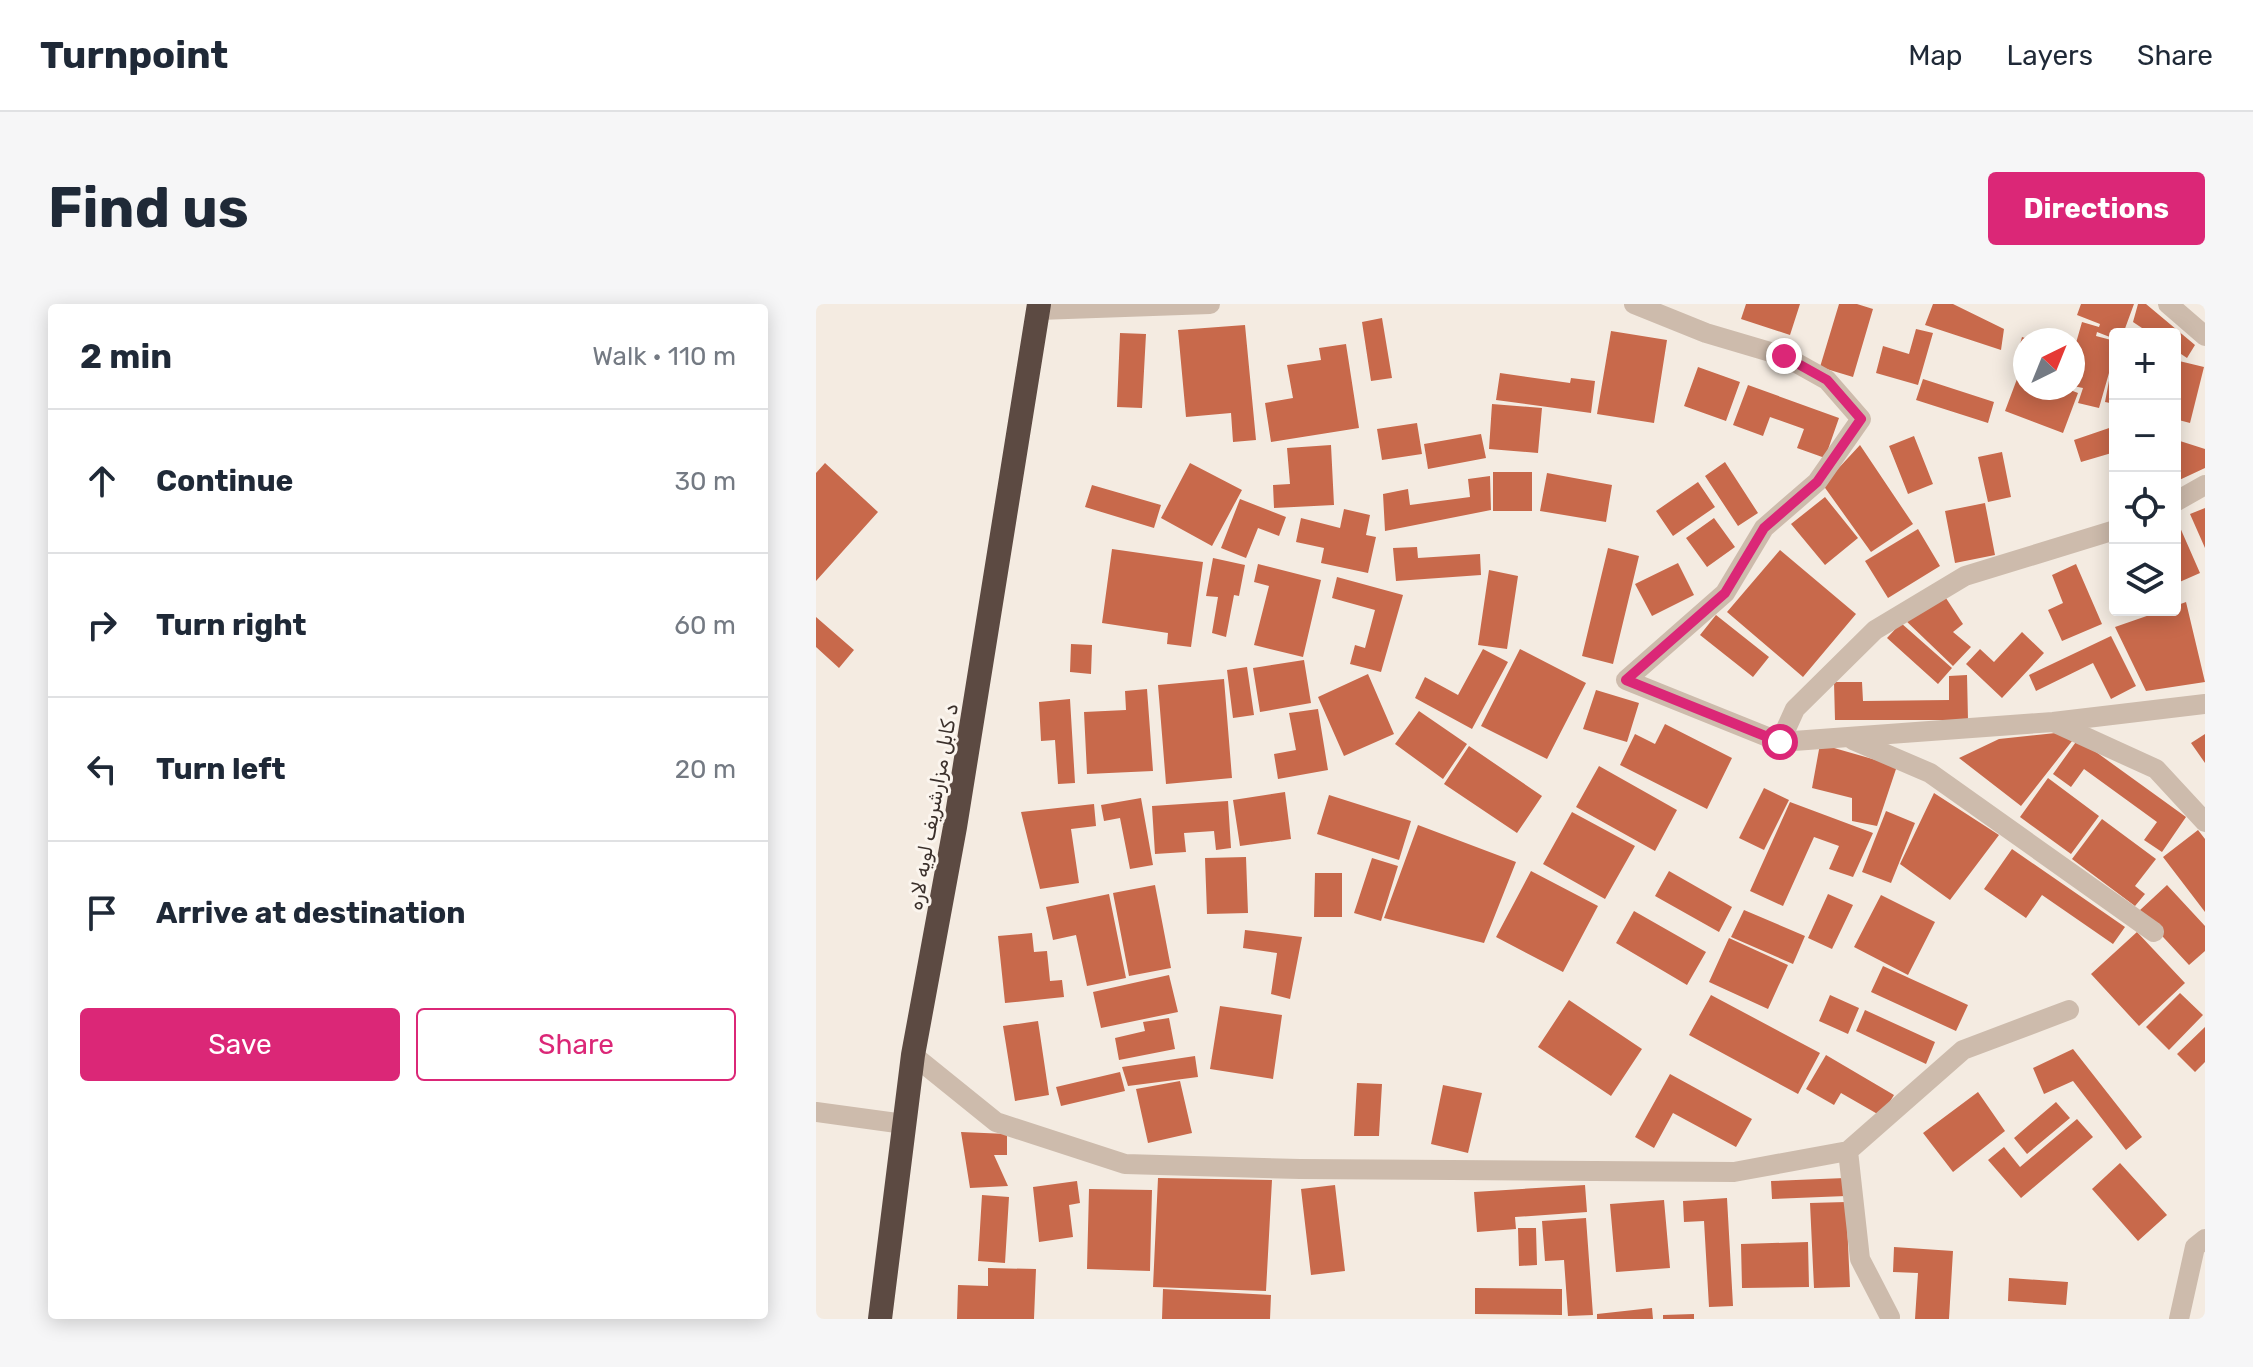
<!DOCTYPE html>
<meta charset="utf-8">
<style>
body{margin:0;font-family:Rubik,Cairo,sans-serif;background:#f6f6f7;color:#1f2937}
.controls{position:absolute;right:24px;top:24px;display:grid;overflow:hidden;border-radius:8px;box-shadow:0 4px 20px #0003}
.controls button{width:72px;height:72px;display:grid;place-items:center;padding:0;border:0;border-bottom:2px solid #e0e1e3;background:#fff;color:#1f2937;font:40px sans-serif}
.compass{position:absolute;left:1197px;top:24px;width:72px;height:72px;border-radius:50%;background:#fff;box-shadow:0 4px 20px #0003;rotate:43deg}
.stop{position:absolute;width:24px;height:24px;margin:-18px;border:6px solid #db2777;border-radius:50%;background:#fff}
.stop.end{background:#db2777;border-color:#fff;box-shadow:0 2px 8px #0008}
.list{margin:0;padding:0;list-style:none}
h2{display:flex;justify-content:space-between;align-items:center;height:104px;margin:0;padding:0 32px;font-size:34px}
h2 small{font-size:26px;font-weight:400;color:#747a83}
.list li{display:grid;grid-template-columns:52px 1fr auto;gap:24px;align-items:center;box-sizing:border-box;height:144px;padding:0 32px;border-top:2px solid #e0e1e3}
.list b{display:block;font-size:30px;white-space:nowrap}
.list em{font-size:26px;font-style:normal;color:#747a83}
.actions{display:flex;gap:16px;padding:24px 32px}
.actions a{flex:1;padding:18px 0;border:2px solid #db2777;border-radius:8px;text-align:center;font-size:28px;color:#db2777}
.actions .main{background:#db2777;color:#fff}
.icon{flex:none;width:44px;height:44px;fill:none;stroke:currentColor;stroke-width:2;stroke-linecap:round;stroke-linejoin:round}
.map{position:relative;flex:none;width:1389px;height:1015px;overflow:hidden;border-radius:8px}
header{display:flex;align-items:center;gap:48px;box-sizing:border-box;height:112px;padding:0 40px;background:#fff;border-bottom:2px solid #e0e1e3}
header strong{font-size:38px}
nav{display:flex;gap:44px;margin-inline-start:auto;font-size:28px}
.intro{display:flex;align-items:center;justify-content:space-between;box-sizing:border-box;height:192px;padding:0 48px}
h1{margin:0;font-size:56px}
.button{padding:20px 36px;border-radius:8px;background:#db2777;color:#fff;font-size:28px;font-weight:700}
main{display:flex;gap:48px;padding:0 48px}
aside{flex:1;background:#fff;border-radius:8px;box-shadow:0 4px 20px #0003}
.map>svg:first-child{display:block}
.building{fill:#c8694b}
.lines{fill:none;stroke-linecap:round;stroke-linejoin:round}
.street{stroke:#cdbbac;stroke-width:20}
.highway{stroke:#5c4a42;stroke-width:24}
.route{stroke:#db2777;stroke-width:10}
.labels{text-anchor:middle;dominant-baseline:central;stroke-width:6;stroke-linejoin:round;paint-order:stroke}
.street-label{font-size:20px;fill:#3b302b;stroke:#fbf5ee}
</style>
<header>
<strong>Turnpoint</strong>
<nav><a>Map</a><a>Layers</a><a>Share</a></nav>
</header>
<div class="intro"><h1>Find us</h1><a class="button">Directions</a></div>
<main>
<aside>
<h2>2 min<small>Walk · 110 m</small></h2>
<ul class="list">
<li><svg class="icon" aria-label="ahead" viewBox="0 0 24 24"><path d="M12 20V5M6 11l6-6 6 6"/></svg><div><b>Continue</b></div><em>30 m</em></li>
<li><svg class="icon" aria-label="right" viewBox="0 0 24 24"><path d="M7 20v-9h11M14 6l5 5-5 5"/></svg><div><b>Turn right</b></div><em>60 m</em></li>
<li><svg class="icon" aria-label="left" viewBox="0 0 24 24"><path d="M17 20v-9H6M10 6l-5 5 5 5"/></svg><div><b>Turn left</b></div><em>20 m</em></li>
<li><svg class="icon" aria-label="arrive" viewBox="0 0 24 24"><path d="M6 21V4h12l-3 4 3 4H6"/></svg><div><b>Arrive at destination</b></div></li>
</ul>
<div class="actions"><a class="main">Save</a><a>Share</a></div>
</aside>
<div class="map">
<svg width="1389" height="1015" viewBox="0 0 1389 1015">
<rect width="100%" height="100%" fill="#f4ebe1"/>
<!-- building -->
<path class="building" d="M 930,0 L 984,0 L 974,31 L 925,15 Z
M 1023,0 L 1041,0 L 1057,5 L 1037,73 L 1004,63 Z
M 1117,0 L 1137,0 L 1188,25 L 1185,46 L 1109,21 Z
M 1265,0 L 1318,0 L 1307,30 L 1299,30 L 1299,35 L 1281,28 L 1280,32 L 1299,37 L 1299,48 L 1283,104 L 1262,99 L 1267,84 L 1257,82 L 1257,39 L 1260,39 L 1266,18 L 1283,23 L 1284,20 L 1261,11 Z
M 1322,0 L 1330,0 L 1379,41 L 1371,54 L 1359,46 L 1359,30 L 1335,30 L 1317,18 Z
M 566,14 L 576,74 L 555,77 L 546,18 Z
M 429,21 L 440,136 L 417,138 L 415,109 L 370,113 L 362,26 Z
M 1100,25 L 1117,29 L 1102,81 L 1060,69 L 1067,42 L 1093,50 Z
M 795,27 L 851,36 L 838,119 L 781,110 Z
M 304,29 L 330,30 L 326,104 L 301,103 Z
M 1206,33 L 1209,34 L 1209,65 L 1198,62 Z
M 530,40 L 543,124 L 455,138 L 449,99 L 477,94 L 471,61 L 505,56 L 503,44 Z
M 1359,56 L 1388,63 L 1374,119 L 1359,115 Z
M 882,63 L 924,78 L 910,117 L 868,102 Z
M 1295,66 L 1299,68 L 1299,100 L 1289,98 Z
M 1204,67 L 1209,69 L 1209,84 L 1249,84 L 1262,89 L 1247,129 L 1189,107 Z
M 684,69 L 754,79 L 755,74 L 779,77 L 775,109 L 680,96 Z
M 1107,75 L 1178,98 L 1172,119 L 1100,96 Z
M 932,81 L 1023,114 L 1009,154 L 981,144 L 988,125 L 954,113 L 947,132 L 917,121 Z
M 676,100 L 726,104 L 722,149 L 673,145 Z
M 601,119 L 606,150 L 566,156 L 561,125 Z
M 1299,122 L 1299,148 L 1265,158 L 1258,136 Z
M 665,130 L 670,154 L 612,165 L 608,140 Z
M 1098,132 L 1117,180 L 1092,190 L 1073,142 Z
M 1364,137 L 1389,145 L 1389,164 L 1359,178 L 1359,138 Z
M 515,141 L 518,201 L 458,204 L 457,181 L 474,180 L 471,144 Z
M 1044,141 L 1097,220 L 1055,248 L 1007,181 Z
M 1186,148 L 1195,193 L 1172,198 L 1162,153 Z
M 909,158 L 942,209 L 922,222 L 889,172 Z
M 9,159 L 62,208 L 0,277 L 0,169 Z
M 374,159 L 426,186 L 396,242 L 345,214 Z
M 677,168 L 716,168 L 716,207 L 677,207 Z
M 731,169 L 796,181 L 790,218 L 724,207 Z
M 674,172 L 675,206 L 569,227 L 567,190 L 592,185 L 594,201 L 654,193 L 652,175 Z
M 882,178 L 899,203 L 857,232 L 840,207 Z
M 276,181 L 345,201 L 338,224 L 269,203 Z
M 1009,193 L 1042,234 L 1009,261 L 975,220 Z
M 424,195 L 470,213 L 463,232 L 442,224 L 430,254 L 405,244 Z
M 1169,199 L 1179,251 L 1139,259 L 1129,207 Z
M 1389,204 L 1389,244 L 1374,210 Z
M 528,205 L 554,211 L 550,231 L 560,233 L 552,269 L 505,259 L 508,244 L 480,238 L 485,214 L 524,224 Z
M 1359,212 L 1384,269 L 1359,280 Z
M 898,214 L 919,243 L 891,263 L 870,234 Z
M 1102,225 L 1124,262 L 1072,294 L 1049,257 Z
M 601,243 L 602,254 L 664,250 L 665,271 L 580,277 L 577,244 Z
M 792,244 L 823,252 L 797,360 L 766,352 Z
M 296,245 L 387,258 L 375,343 L 351,340 L 352,329 L 286,319 Z
M 964,246 L 1040,310 L 987,373 L 911,308 Z
M 397,254 L 429,261 L 423,292 L 418,291 L 410,333 L 396,329 L 402,293 L 390,292 Z
M 862,259 L 878,291 L 836,312 L 819,280 Z
M 442,260 L 505,276 L 487,353 L 438,341 L 453,282 L 438,278 Z
M 1260,260 L 1286,320 L 1246,337 L 1232,306 L 1247,299 L 1236,271 Z
M 673,266 L 702,272 L 691,345 L 662,341 Z
M 521,273 L 587,291 L 565,368 L 534,360 L 539,341 L 549,344 L 559,306 L 516,294 Z
M 1126,288 L 1147,320 L 1137,328 L 1155,343 L 1137,362 L 1087,314 Z
M 1370,298 L 1389,378 L 1330,387 L 1299,323 L 1348,306 L 1359,306 L 1359,302 Z
M 900,311 L 953,353 L 937,373 L 884,331 Z
M 0,313 L 38,346 L 23,364 L 0,343 Z
M 1085,319 L 1136,364 L 1122,380 L 1071,334 Z
M 1206,328 L 1228,349 L 1186,394 L 1150,360 L 1164,345 L 1178,358 Z
M 1295,332 L 1320,382 L 1295,395 L 1277,359 L 1220,387 L 1213,371 Z
M 255,340 L 276,341 L 275,370 L 254,368 Z
M 667,345 L 692,358 L 656,425 L 599,394 L 609,373 L 642,391 Z
M 704,345 L 770,379 L 731,455 L 665,422 Z
M 488,356 L 495,399 L 444,408 L 437,364 Z
M 431,363 L 438,411 L 417,414 L 411,366 Z
M 552,370 L 578,430 L 528,452 L 502,393 Z
M 1151,371 L 1152,416 L 1019,416 L 1018,378 L 1046,378 L 1047,397 L 1133,396 L 1133,372 Z
M 408,375 L 416,474 L 350,480 L 342,381 Z
M 331,385 L 337,467 L 271,470 L 268,408 L 310,406 L 309,387 Z
M 780,386 L 823,399 L 811,438 L 767,425 Z
M 254,395 L 259,479 L 242,480 L 239,436 L 225,437 L 223,398 Z
M 502,405 L 512,466 L 462,475 L 458,450 L 480,446 L 473,409 Z
M 603,407 L 651,440 L 627,475 L 579,440 Z
M 849,420 L 916,454 L 891,505 L 804,461 L 819,430 L 839,440 Z
M 1249,428 L 1260,432 L 1205,502 L 1143,454 L 1183,435 Z
M 1389,430 L 1389,459 L 1375,439 Z
M 1262,435 L 1370,513 L 1346,548 L 1328,536 L 1341,518 L 1268,465 L 1255,483 L 1237,470 Z
M 1004,440 L 1081,462 L 1061,522 L 1036,517 L 1036,494 L 996,484 Z
M 653,442 L 726,492 L 701,529 L 628,480 Z
M 783,462 L 861,506 L 839,547 L 760,503 Z
M 1232,474 L 1283,512 L 1255,550 L 1204,513 Z
M 948,484 L 973,496 L 948,546 L 923,534 Z
M 469,488 L 475,535 L 424,542 L 417,496 Z
M 1118,489 L 1183,531 L 1134,596 L 1084,560 Z
M 513,491 L 595,517 L 583,556 L 501,530 Z
M 325,494 L 337,561 L 314,565 L 304,514 L 288,517 L 285,501 Z
M 412,497 L 415,544 L 400,546 L 398,527 L 368,529 L 370,548 L 339,550 L 336,502 Z
M 974,498 L 1057,529 L 1037,573 L 1013,565 L 1023,542 L 998,533 L 967,602 L 934,587 Z
M 278,500 L 280,522 L 255,525 L 263,579 L 224,585 L 205,508 Z
M 1070,507 L 1099,519 L 1075,579 L 1046,568 Z
M 756,508 L 819,542 L 789,595 L 727,560 Z
M 1286,515 L 1340,555 L 1319,582 L 1329,590 L 1319,602 L 1256,555 Z
M 602,521 L 700,558 L 668,639 L 568,614 Z
M 1382,526 L 1389,535 L 1389,608 L 1347,553 Z
M 1196,545 L 1309,623 L 1297,640 L 1226,591 L 1210,614 L 1168,585 Z
M 430,553 L 432,609 L 391,610 L 389,554 Z
M 556,554 L 582,562 L 565,617 L 538,609 Z
M 715,567 L 782,602 L 747,668 L 680,633 Z
M 853,567 L 916,603 L 903,628 L 839,592 Z
M 499,569 L 526,569 L 526,613 L 498,613 Z
M 339,581 L 355,664 L 313,672 L 297,589 Z
M 1351,581 L 1389,622 L 1389,647 L 1373,661 L 1323,607 Z
M 293,590 L 310,674 L 271,682 L 260,631 L 237,636 L 230,603 Z
M 1012,590 L 1037,601 L 1016,645 L 992,634 Z
M 1065,591 L 1119,618 L 1092,671 L 1038,643 Z
M 928,606 L 989,632 L 977,660 L 915,633 Z
M 818,607 L 890,648 L 871,681 L 800,639 Z
M 429,626 L 486,633 L 474,695 L 455,690 L 461,649 L 427,644 Z
M 1321,628 L 1369,679 L 1323,722 L 1275,670 Z
M 216,629 L 218,648 L 231,647 L 234,677 L 246,676 L 248,693 L 189,699 L 182,632 Z
M 913,634 L 972,661 L 952,705 L 893,678 Z
M 1067,662 L 1152,701 L 1140,727 L 1055,688 Z
M 353,671 L 362,708 L 285,724 L 277,688 Z
M 1364,689 L 1387,711 L 1353,746 L 1330,723 Z
M 895,691 L 1004,749 L 982,790 L 873,731 Z
M 1014,691 L 1043,704 L 1032,730 L 1003,717 Z
M 753,696 L 826,745 L 795,792 L 722,743 Z
M 404,702 L 466,711 L 457,775 L 394,765 Z
M 1049,706 L 1119,738 L 1110,760 L 1040,727 Z
M 353,714 L 359,745 L 303,756 L 299,734 L 329,727 L 327,718 Z
M 222,717 L 233,791 L 199,797 L 187,722 Z
M 1389,723 L 1389,758 L 1379,768 L 1361,750 Z
M 1257,745 L 1326,833 L 1310,846 L 1257,777 L 1228,790 L 1217,764 Z
M 1010,751 L 1078,791 L 1065,812 L 1025,789 L 1018,801 L 990,785 Z
M 379,752 L 382,773 L 312,782 L 306,763 Z
M 304,768 L 309,787 L 245,802 L 240,783 Z
M 854,770 L 936,815 L 920,843 L 857,809 L 838,844 L 819,833 Z
M 364,777 L 376,829 L 332,839 L 320,785 Z
M 541,779 L 566,780 L 563,832 L 538,832 Z
M 627,781 L 666,789 L 652,849 L 615,840 Z
M 1162,788 L 1189,827 L 1137,868 L 1107,829 Z
M 1240,798 L 1254,814 L 1211,850 L 1198,834 Z
M 1261,815 L 1277,833 L 1205,894 L 1172,856 L 1188,843 L 1204,863 Z
M 145,828 L 191,830 L 191,851 L 178,851 L 192,882 L 154,884 Z
M 1304,859 L 1351,911 L 1322,937 L 1276,885 Z
M 342,874 L 456,876 L 450,987 L 337,983 Z
M 1029,874 L 1030,892 L 956,895 L 955,877 Z
M 261,877 L 264,899 L 253,901 L 257,933 L 223,938 L 217,883 Z
M 519,881 L 529,967 L 495,971 L 485,885 Z
M 769,881 L 771,908 L 699,913 L 700,925 L 661,928 L 658,888 Z
M 273,885 L 336,886 L 334,967 L 271,965 Z
M 166,891 L 193,893 L 189,959 L 162,957 Z
M 911,894 L 917,1002 L 893,1003 L 888,917 L 868,918 L 867,897 Z
M 848,896 L 854,964 L 800,968 L 794,900 Z
M 1030,898 L 1034,983 L 998,984 L 994,899 Z
M 770,914 L 777,1011 L 752,1012 L 748,956 L 729,957 L 726,917 Z
M 702,924 L 720,924 L 721,961 L 703,962 Z
M 992,938 L 993,983 L 926,984 L 925,940 Z
M 1078,943 L 1137,947 L 1133,1015 L 1099,1015 L 1102,969 L 1077,968 Z
M 172,964 L 220,965 L 218,1015 L 141,1015 L 142,981 L 172,982 Z
M 1193,974 L 1252,978 L 1250,1001 L 1192,997 Z
M 659,984 L 746,985 L 746,1011 L 659,1010 Z
M 347,985 L 455,991 L 454,1015 L 346,1015 Z
M 836,1004 L 837,1015 L 781,1015 L 781,1010 Z
M 878,1010 L 878,1015 L 847,1015 L 847,1011 Z"/>
<g class="lines">
<!-- street -->
<path class="street" d="M 818,0 L 890,29 L 968,52 L 1011,76 L 1045,115 L 1001,178 L 948,224 L 909,289 L 810,376 L 964,438 L 1237,418 L 1389,400
M 1352,0 L 1389,32
M 223,6 L 394,0
M 1359,198 L 1389,181
M 1237,418 L 1340,465 L 1389,518
M 1037,436 L 1114,469 L 1338,628
M 964,438 L 979,405 L 1059,326 L 1149,272 L 1299,226
M 97,751 L 180,818 L 309,860 L 484,865 L 918,868 L 1032,847 L 1147,746 L 1253,706
M 0,808 L 88,820
M 1032,847 L 1044,955 L 1074,1013
M 1363,1015 L 1379,943 L 1389,935"/>
<!-- highway -->
<path class="highway" d="M 64,1015 L 97,751 L 139,523 L 223,0"/>
</g>
<g class="lines">
<!-- route -->
<path class="route" d="M 964,438 L 810,376 L 909,289 L 948,224 L 1001,178 L 1045,115 L 1011,76 L 968,52"/>
</g>
<g class="labels">
<!-- street labels -->
<g class="street-label">
<text transform="translate(117 503) rotate(-80)">د کابل مزارشریف لویه لاره</text>
</g>
</g>
</svg>
<div class="controls">
<button>+</button>
<button>−</button>
<button><svg class="icon" aria-label="locate" viewBox="0 0 24 24"><circle cx="12" cy="12" r="6"/><path d="M12 2v4M12 18v4M2 12h4M18 12h4"/></svg></button>
<button><svg class="icon" aria-label="layers" viewBox="0 0 24 24"><path d="M12 4l9 5-9 5-9-5zM3 14l9 5 9-5"/></svg></button>
</div>
<svg class="compass" viewBox="-18 -18 36 36"><path d="M0-13l5 13h-10z" fill="#e53935"/><path d="M0 13l5-13h-10z" fill="#747a83"/></svg>
<div class="stop" style="left:964px;top:438px"></div>
<div class="stop end" style="left:968px;top:52px"></div>
</div>
</main>
